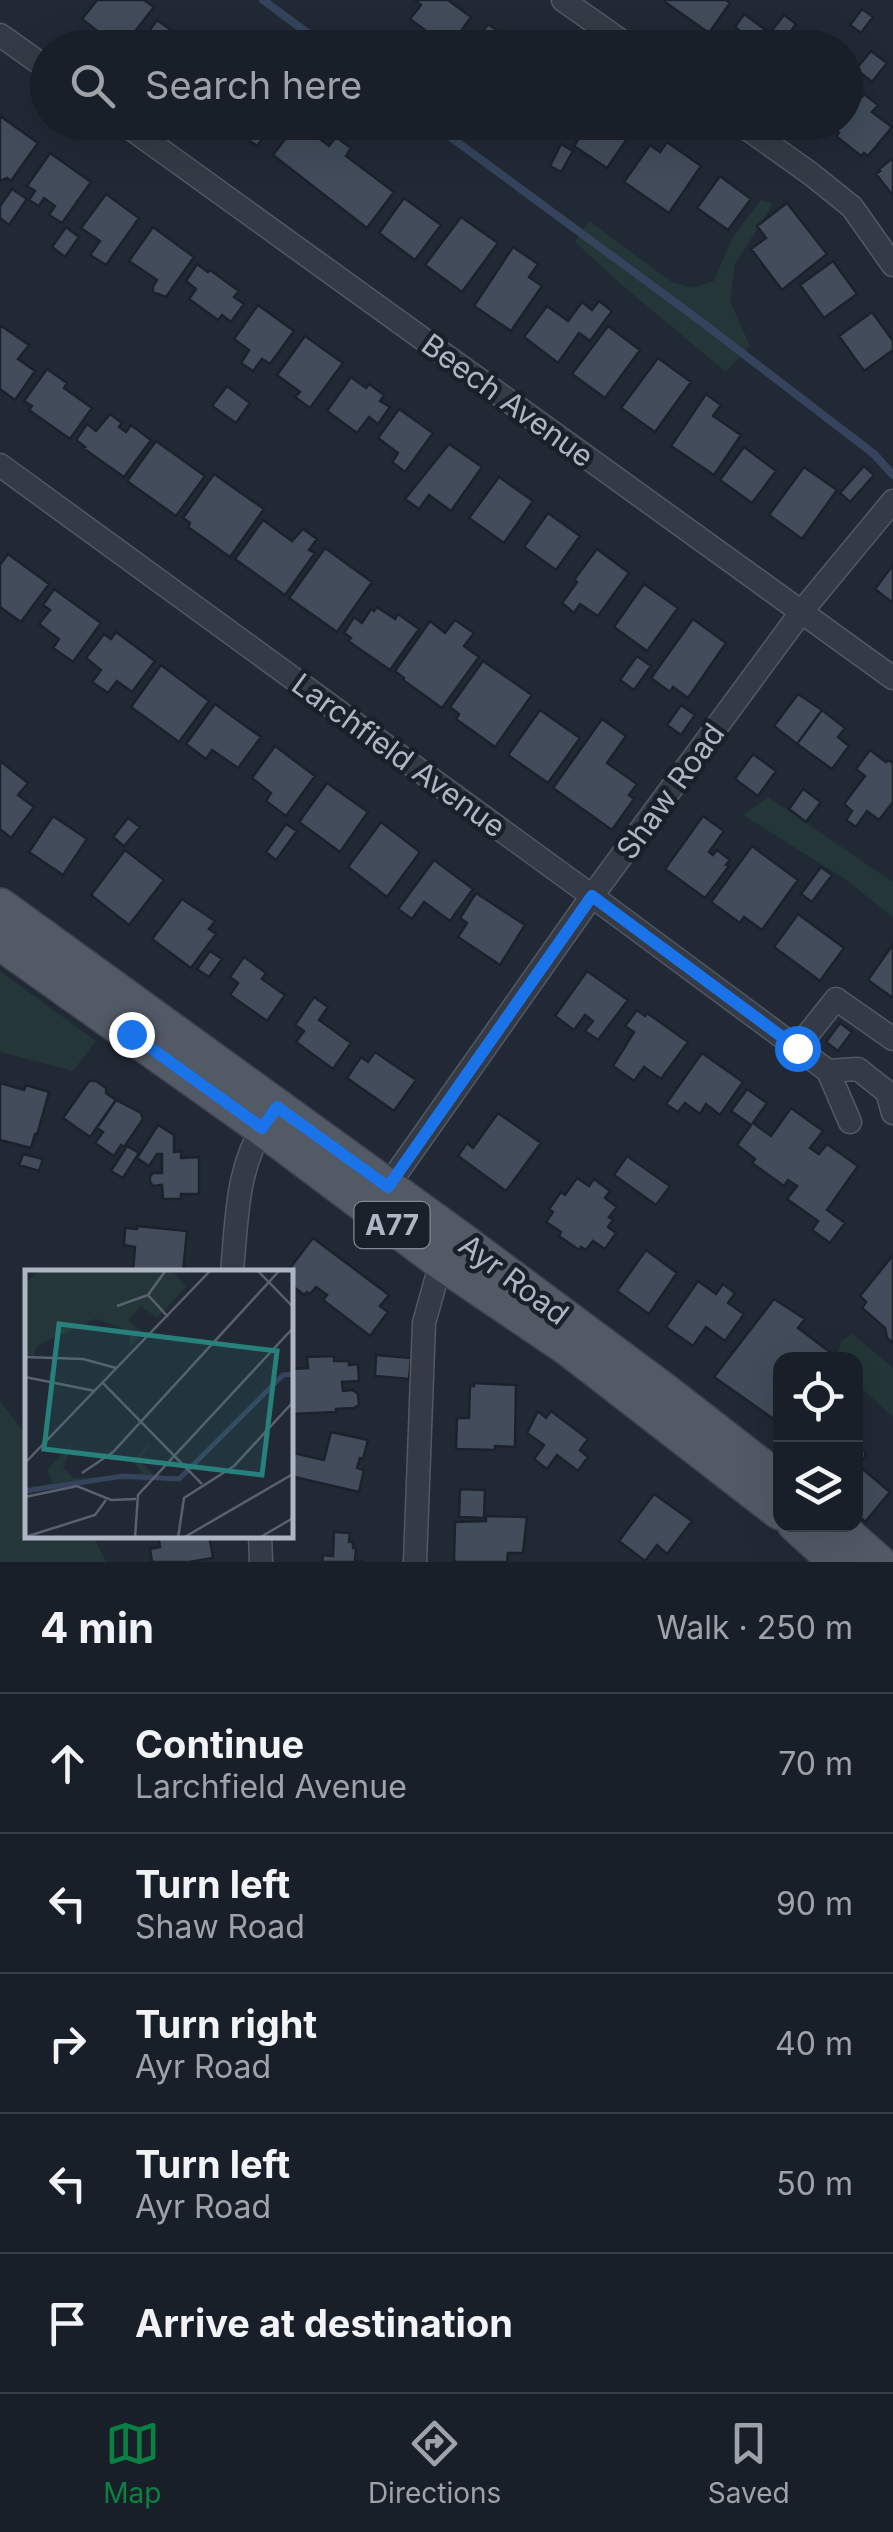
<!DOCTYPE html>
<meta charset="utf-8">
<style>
body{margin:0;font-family:Inter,sans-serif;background:#222730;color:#f1f3f6}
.controls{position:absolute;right:30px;bottom:30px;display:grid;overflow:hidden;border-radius:20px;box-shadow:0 10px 40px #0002}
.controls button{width:90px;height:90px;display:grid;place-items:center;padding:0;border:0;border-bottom:2px solid #373d45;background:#191f28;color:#f1f3f6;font:50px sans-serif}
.stop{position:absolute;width:30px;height:30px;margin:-22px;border:8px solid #1a73e8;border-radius:50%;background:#fff}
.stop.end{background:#1a73e8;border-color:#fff;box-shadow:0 2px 10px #0008}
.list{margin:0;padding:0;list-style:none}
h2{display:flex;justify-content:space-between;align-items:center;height:130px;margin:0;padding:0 40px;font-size:42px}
h2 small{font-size:32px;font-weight:400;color:#9fa2a8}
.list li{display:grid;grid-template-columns:65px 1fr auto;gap:30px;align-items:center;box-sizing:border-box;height:140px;padding:0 40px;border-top:2px solid #373d45}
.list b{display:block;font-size:38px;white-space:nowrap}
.list p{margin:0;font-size:32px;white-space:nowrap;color:#9fa2a8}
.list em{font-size:32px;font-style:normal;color:#9fa2a8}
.icon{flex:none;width:55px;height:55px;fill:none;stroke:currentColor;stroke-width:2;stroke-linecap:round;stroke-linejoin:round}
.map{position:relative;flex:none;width:893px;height:1562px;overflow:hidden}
.search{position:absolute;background:#191f28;box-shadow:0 10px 40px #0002;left:30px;right:30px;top:30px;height:110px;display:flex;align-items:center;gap:25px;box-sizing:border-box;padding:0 35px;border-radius:55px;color:#9fa2a8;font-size:38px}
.sheet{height:830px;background:#191f28}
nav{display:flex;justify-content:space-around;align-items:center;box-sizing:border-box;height:140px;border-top:2px solid #373d45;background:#191f28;font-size:28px;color:#9fa2a8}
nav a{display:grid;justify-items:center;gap:5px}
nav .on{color:#0b8043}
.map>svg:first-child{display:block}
.green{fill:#243637}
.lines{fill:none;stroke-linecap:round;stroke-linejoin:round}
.stream{stroke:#35445c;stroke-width:8}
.building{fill:#424c5a;stroke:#1c222c;stroke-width:2.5}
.street-casing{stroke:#515964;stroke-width:25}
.primary-casing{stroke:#3d444f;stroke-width:38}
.street{stroke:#343b46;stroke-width:22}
.primary{stroke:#525a66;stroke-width:35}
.route{stroke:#1a73e8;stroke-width:12}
.labels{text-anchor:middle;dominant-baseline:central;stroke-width:9;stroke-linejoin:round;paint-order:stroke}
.shield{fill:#1a202a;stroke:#828995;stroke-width:2.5}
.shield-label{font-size:28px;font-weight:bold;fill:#aeb6c3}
.street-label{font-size:30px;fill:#aeb6c3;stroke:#1a202a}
.inset-river{fill:none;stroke:#35445c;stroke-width:5}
.inset-road{fill:none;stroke:#59616e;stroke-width:2.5}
.view{fill:#27807b;fill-opacity:0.15;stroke:#27807b;stroke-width:5}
.inset-edge{fill:none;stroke:#aeb6c3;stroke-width:5}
</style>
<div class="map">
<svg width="893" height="1562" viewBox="0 0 893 1562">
<rect width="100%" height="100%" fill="#212935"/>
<!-- green -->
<path class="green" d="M 761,200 L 773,204 L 735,264 L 730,301 L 750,346 L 726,372 L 623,286 L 575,242 L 589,221 L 672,282 L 693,288 L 714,281 L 732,238 Z
M 768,797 L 893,882 L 893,917 L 845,879 L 743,815 Z
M 0,971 L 96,1041 L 73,1071 L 0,1052 Z
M 853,1334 L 893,1368 L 893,1417 L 856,1383 L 856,1360 L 837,1359 L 841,1341 Z
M 0,1401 L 27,1436 L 28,1534 L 93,1535 L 106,1562 L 0,1562 Z"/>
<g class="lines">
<!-- stream -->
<path class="stream" d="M 263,0 L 328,48
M 430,122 L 699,320 L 874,454 L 893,475"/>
</g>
<!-- building -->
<path class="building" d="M 97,0 L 144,0 L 154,7 L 122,48 L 119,48 L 82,19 Z
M 415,0 L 448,0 L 471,17 L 449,48 L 436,48 L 424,39 L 429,33 L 410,19 L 421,5 Z
M 666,0 L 726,0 L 730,3 L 709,33 L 665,2 Z
M 862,9 L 873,17 L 861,33 L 850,25 Z
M 744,14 L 770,33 L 784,15 L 796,24 L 779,48 L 728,48 L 740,31 L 735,27 Z
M 157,20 L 174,32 L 169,37 L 182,48 L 137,48 Z
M 488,24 L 522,48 L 472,48 Z
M 871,51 L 887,63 L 872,82 L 856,69 Z
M 864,94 L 878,105 L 872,112 L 892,127 L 868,156 L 864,153 L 861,156 L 836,136 L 839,133 L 835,130 L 841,122 L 846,122 L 846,117 Z
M 0,116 L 38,143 L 11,181 L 7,178 L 0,181 Z
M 230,122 L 275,122 L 257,146 L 228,125 Z
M 298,122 L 329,146 L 336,137 L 351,148 L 346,156 L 394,192 L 367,228 L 273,155 Z
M 590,122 L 638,123 L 607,168 L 574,146 Z
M 667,142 L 701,166 L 669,213 L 624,182 L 650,145 L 660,152 Z
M 561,144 L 573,151 L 561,172 L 550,166 Z
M 50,153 L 91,182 L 62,223 L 49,215 L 55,206 L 44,198 L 39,206 L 29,200 L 35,191 L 27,186 Z
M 893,158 L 893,196 L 876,174 L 880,171 L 878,170 Z
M 720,176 L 751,199 L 728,230 L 697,208 Z
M 12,189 L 27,199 L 9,225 L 0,218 L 0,206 Z
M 106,194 L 139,218 L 106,265 L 90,255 L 100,241 L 81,228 Z
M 404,198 L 441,225 L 415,260 L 379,233 Z
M 787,203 L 827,254 L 782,290 L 751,249 L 766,238 L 757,226 Z
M 461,217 L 498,243 L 462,292 L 425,265 Z
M 66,227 L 79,237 L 65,257 L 52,247 Z
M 153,227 L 194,257 L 166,297 L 153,292 L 153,287 L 157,280 L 129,261 Z
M 513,247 L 538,264 L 529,277 L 542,286 L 511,331 L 474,306 Z
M 833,261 L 857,294 L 824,318 L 800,285 Z
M 197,264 L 208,272 L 210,270 L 239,291 L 234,297 L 244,304 L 231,322 L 222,315 L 218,320 L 189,299 L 196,289 L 186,281 Z
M 599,301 L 612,311 L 590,341 L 579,333 L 558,363 L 524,337 L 547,306 L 568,321 L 582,302 L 592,310 Z
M 258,305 L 294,331 L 270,364 L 262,359 L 253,371 L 241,363 L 249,350 L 234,339 Z
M 872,312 L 893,341 L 893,350 L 864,371 L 839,336 Z
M 0,325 L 29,345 L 18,359 L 35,371 L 15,400 L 0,389 Z
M 608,326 L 640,350 L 605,398 L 572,374 Z
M 305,336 L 343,363 L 310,408 L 295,397 L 300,392 L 277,375 Z
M 658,358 L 691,382 L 655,432 L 621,408 Z
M 47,369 L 67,383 L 64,388 L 92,408 L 70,439 L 29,410 L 32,406 L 24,401 Z
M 351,377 L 366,388 L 369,384 L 384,395 L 380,401 L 390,407 L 378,424 L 369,417 L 357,433 L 327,411 Z
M 227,386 L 250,403 L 236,423 L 212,406 Z
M 706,394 L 721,405 L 713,416 L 741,435 L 714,475 L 671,446 Z
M 399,409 L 433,433 L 405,472 L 392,462 L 398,453 L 378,438 Z
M 110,414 L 122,423 L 119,427 L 126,432 L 131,425 L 151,440 L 124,477 L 83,448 L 85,447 L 76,440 L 87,424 L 96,431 Z
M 156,441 L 205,476 L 176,516 L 127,481 Z
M 449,444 L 482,467 L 451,511 L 429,495 L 419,509 L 405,499 Z
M 744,447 L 776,471 L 752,503 L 720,480 Z
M 864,466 L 874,475 L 850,502 L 840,493 Z
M 804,467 L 837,490 L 802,539 L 769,515 Z
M 214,474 L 264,509 L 230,557 L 188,527 L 190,523 L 183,518 Z
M 499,477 L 533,501 L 504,543 L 469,518 Z
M 548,513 L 580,536 L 556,570 L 524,547 Z
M 263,520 L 292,541 L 303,529 L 317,539 L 309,550 L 315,553 L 285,595 L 235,559 Z
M 325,548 L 372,582 L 337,632 L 289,598 Z
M 597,549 L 629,573 L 598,616 L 580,604 L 574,613 L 562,603 L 577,582 L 574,580 Z
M 8,554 L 49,584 L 21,622 L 0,607 L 0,565 Z
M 893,565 L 893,603 L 875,589 Z
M 644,584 L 678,608 L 647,651 L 614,627 Z
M 54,589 L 101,623 L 73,662 L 53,648 L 59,639 L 39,624 L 50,610 L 43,605 Z
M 377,607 L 395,619 L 398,614 L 419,629 L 390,670 L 348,641 L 351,638 L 344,633 L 354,617 L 362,623 L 371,609 L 374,611 Z
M 693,619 L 726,643 L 688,698 L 673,687 L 670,692 L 651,678 Z
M 455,620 L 474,633 L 464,646 L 479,657 L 442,708 L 403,680 L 404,678 L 395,671 L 430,621 L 445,633 Z
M 116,632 L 155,661 L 132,692 L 117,681 L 108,693 L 92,682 L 101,670 L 86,658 L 104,634 L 111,639 Z
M 637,656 L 651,666 L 634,690 L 620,680 Z
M 483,661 L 532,695 L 495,747 L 456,719 L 459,714 L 450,707 Z
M 161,665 L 209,701 L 179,742 L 131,707 Z
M 798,694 L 822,710 L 797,744 L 774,726 Z
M 215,704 L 261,737 L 238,768 L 212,750 L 206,759 L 186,744 Z
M 681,705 L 695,715 L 681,735 L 667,725 Z
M 540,710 L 580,738 L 548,783 L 508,755 Z
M 822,710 L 845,728 L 838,737 L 849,746 L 832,769 L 797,744 Z
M 602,719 L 626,736 L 607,763 L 637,784 L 629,795 L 634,799 L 612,830 L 553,788 Z
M 275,746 L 315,776 L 286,816 L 266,801 L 271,793 L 252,778 Z
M 870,750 L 886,762 L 888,760 L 893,763 L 893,802 L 879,820 L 867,811 L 856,827 L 846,820 L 852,811 L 844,804 L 865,776 L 856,769 Z
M 753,754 L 776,771 L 758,796 L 735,779 Z
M 0,761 L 28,783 L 18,795 L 34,807 L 11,838 L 0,829 Z
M 327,783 L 368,812 L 340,852 L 299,822 Z
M 803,789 L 821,802 L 806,822 L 789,809 Z
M 53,816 L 87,839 L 63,875 L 29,852 Z
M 703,816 L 724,831 L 709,852 L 713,855 L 717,850 L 730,860 L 726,865 L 729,866 L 705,898 L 665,869 Z
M 128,818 L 140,827 L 124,846 L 113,837 Z
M 381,822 L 420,852 L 387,897 L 348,867 Z
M 286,824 L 297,831 L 276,860 L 266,852 Z
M 752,846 L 798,880 L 762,930 L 744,917 L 740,923 L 711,902 Z
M 125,850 L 164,880 L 129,925 L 91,895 Z
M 434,860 L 473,889 L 450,921 L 424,902 L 412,919 L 398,909 Z
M 821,867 L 832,875 L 812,902 L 801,894 Z
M 476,893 L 525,925 L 500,965 L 458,937 L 467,923 L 460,918 Z
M 182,899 L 215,921 L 209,929 L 216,934 L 191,968 L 152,939 Z
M 798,914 L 844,948 L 820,981 L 774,947 Z
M 893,944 L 893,998 L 868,980 Z
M 210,951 L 222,959 L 209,977 L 197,969 Z
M 244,957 L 266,973 L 262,979 L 285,995 L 267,1021 L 230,995 L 238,983 L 230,977 Z
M 587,971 L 628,1000 L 598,1040 L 585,1031 L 593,1021 L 585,1015 L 574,1030 L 555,1016 Z
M 314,997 L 328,1007 L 319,1020 L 351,1043 L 333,1069 L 296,1042 L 304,1031 L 295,1025 Z
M 637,1010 L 645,1016 L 647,1013 L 688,1042 L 661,1079 L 644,1067 L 634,1081 L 613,1066 L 634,1032 L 625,1026 Z
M 840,1023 L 852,1032 L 838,1051 L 826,1042 Z
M 375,1052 L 416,1080 L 394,1111 L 347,1078 L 361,1057 L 368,1062 Z
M 702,1053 L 743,1082 L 720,1115 L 706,1104 L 700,1114 L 685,1103 L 678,1112 L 666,1104 Z
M 89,1081 L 96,1081 L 106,1088 L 106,1093 L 116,1100 L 90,1137 L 63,1118 Z
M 0,1083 L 24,1090 L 26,1085 L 49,1092 L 37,1135 L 35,1134 L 31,1148 L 0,1140 Z
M 747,1089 L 767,1103 L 753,1123 L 771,1136 L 791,1108 L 823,1131 L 810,1148 L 819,1154 L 827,1144 L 858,1166 L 827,1210 L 845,1223 L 830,1243 L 812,1230 L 818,1221 L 787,1199 L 797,1186 L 788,1180 L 784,1186 L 752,1163 L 755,1159 L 737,1145 L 751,1125 L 731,1111 Z
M 116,1100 L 141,1113 L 143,1119 L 124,1147 L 121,1145 L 114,1156 L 95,1143 L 103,1132 L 97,1128 Z
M 498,1113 L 541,1143 L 506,1191 L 458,1156 L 467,1143 L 473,1148 Z
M 158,1125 L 174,1135 L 174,1152 L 181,1151 L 181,1158 L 199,1157 L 199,1194 L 181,1194 L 181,1199 L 163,1199 L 162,1185 L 153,1186 L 150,1182 L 150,1176 L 153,1173 L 162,1173 L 162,1154 L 157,1154 L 149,1166 L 137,1158 Z
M 127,1146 L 139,1153 L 123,1178 L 111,1171 Z
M 23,1154 L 43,1159 L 39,1171 L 19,1165 Z
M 627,1156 L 670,1186 L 656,1205 L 614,1175 Z
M 577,1178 L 589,1186 L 594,1179 L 610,1191 L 605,1198 L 617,1207 L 609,1217 L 613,1220 L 608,1227 L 616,1233 L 605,1249 L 593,1241 L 586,1250 L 581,1247 L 579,1250 L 559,1236 L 561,1232 L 546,1222 L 553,1212 L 549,1209 L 561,1192 L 565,1195 Z
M 137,1226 L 187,1231 L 183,1272 L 133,1271 L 135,1247 L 124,1245 L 125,1228 L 137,1229 Z
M 313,1238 L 389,1295 L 380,1306 L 388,1312 L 370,1336 L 323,1300 L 327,1295 L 316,1287 L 310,1294 L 307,1292 L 304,1295 L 290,1284 L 290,1272 L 287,1272 Z
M 646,1250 L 677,1273 L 649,1314 L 617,1291 Z
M 893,1255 L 893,1343 L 887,1338 L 885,1328 L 862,1308 L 866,1302 L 860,1296 Z
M 698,1281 L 716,1294 L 723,1284 L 735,1293 L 728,1303 L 744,1314 L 725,1341 L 706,1327 L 693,1346 L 666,1327 Z
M 774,1299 L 805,1319 L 798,1328 L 830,1352 L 824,1360 L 780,1360 L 780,1413 L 775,1420 L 714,1377 Z
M 376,1355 L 411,1358 L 409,1379 L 375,1376 Z
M 334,1356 L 334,1361 L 349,1361 L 349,1365 L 358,1364 L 359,1381 L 342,1382 L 343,1391 L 353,1390 L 358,1394 L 359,1405 L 354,1408 L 336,1409 L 336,1412 L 290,1414 L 290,1369 L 308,1368 L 307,1357 Z
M 474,1383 L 516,1385 L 515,1447 L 495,1446 L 495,1450 L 456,1449 L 457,1418 L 469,1418 L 470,1386 L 474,1386 Z
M 538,1411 L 546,1418 L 551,1411 L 588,1439 L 580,1450 L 588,1457 L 578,1471 L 557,1455 L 547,1469 L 534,1459 L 544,1445 L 527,1433 Z
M 331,1432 L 368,1440 L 363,1459 L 360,1458 L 357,1468 L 364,1470 L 359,1492 L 290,1476 L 294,1453 L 324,1460 Z
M 856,1450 L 862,1450 L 865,1452 L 865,1457 L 858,1465 L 890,1492 L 865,1522 L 856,1513 Z
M 460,1489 L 485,1490 L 484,1518 L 459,1517 Z
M 654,1494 L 692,1521 L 667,1554 L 657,1545 L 645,1561 L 619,1541 Z
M 486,1516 L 527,1517 L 523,1553 L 508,1553 L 507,1562 L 456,1562 L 454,1560 L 455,1522 L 486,1521 Z
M 334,1532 L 350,1533 L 349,1542 L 353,1542 L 353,1548 L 356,1548 L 355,1560 L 364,1562 L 322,1562 L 323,1555 L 333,1556 Z
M 158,1534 L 209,1534 L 213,1558 L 189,1562 L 152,1562 L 150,1549 L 160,1547 Z"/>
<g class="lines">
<defs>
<path id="street" d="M 563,0 L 631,48
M 0,35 L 48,69
M 122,122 L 893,678
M 738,122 L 811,174 L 852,207 L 893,265
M 0,465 L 592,896 L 828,1071 L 858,1069 L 887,1092 L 893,1113
M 797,1048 L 836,999 L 893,1039
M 828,1071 L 850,1122
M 382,1194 L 592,896 L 802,611 L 893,501
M 232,1272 C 237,1219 236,1163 269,1118
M 260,1534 L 261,1562
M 415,1562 L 424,1323 L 441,1262 L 447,1252"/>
<path id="primary" d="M 0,906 L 457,1237 L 663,1390 L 780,1481
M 0,942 L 262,1128 L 441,1262 L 568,1348 L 780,1512
M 795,1524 L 837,1562
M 835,1524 L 878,1562"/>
</defs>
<!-- street casing -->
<use href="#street" class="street-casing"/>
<!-- primary casing -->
<use href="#primary" class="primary-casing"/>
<!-- street -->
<use href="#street" class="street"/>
<!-- primary -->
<use href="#primary" class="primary"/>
</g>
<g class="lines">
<!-- route -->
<path class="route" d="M 131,1034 L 262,1128 L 277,1107 L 388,1187 L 592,896 L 797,1048"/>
</g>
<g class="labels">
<!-- shield labels -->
<rect class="shield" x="354.5" y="1202" width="75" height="46" rx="8"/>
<g class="shield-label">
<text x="392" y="1225">A77</text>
</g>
<!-- street labels -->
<g class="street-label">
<text transform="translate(508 400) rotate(36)">Beech Avenue</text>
<text transform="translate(399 755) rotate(36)">Larchfield Avenue</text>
<text transform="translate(670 791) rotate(-54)">Shaw Road</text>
<text transform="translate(514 1279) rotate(37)">Ayr Road</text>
</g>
</g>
<!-- overview -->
<g transform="translate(25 1270)">
<rect width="268" height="268" fill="#212935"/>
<path d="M 16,0 L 147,0 L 161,17 L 132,48 L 116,36 L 103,50 L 118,63 L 105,76 L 105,61 L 70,49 L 12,76 L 9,86 L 0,85 L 0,13 ZM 126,171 L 114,190 L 128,204 L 122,211 L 77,209 L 0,224 L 0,213 L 4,218 L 28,213 L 22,200 L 47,174 L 38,198 L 49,208 L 65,208 L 117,203 L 108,191 Z" fill="#243637"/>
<path class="inset-river" d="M 0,221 L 98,206 L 154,209 L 258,105 L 268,104"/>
<path class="inset-road" d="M 141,0 L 123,25 L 143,47M 232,0 L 268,37M 92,36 L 123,25M 0,87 L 58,89 L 91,98M 0,107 L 70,121M 78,113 L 177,214M 0,193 L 186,0M 57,203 L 88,182 L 255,0M 0,227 L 52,216 L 86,230 L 111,229M 0,267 L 70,245 L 81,230M 110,268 L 113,225 L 268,58M 153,268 L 159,228 L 209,196 L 268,132M 158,268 L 268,204M 234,268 L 268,248"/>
<path class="view" d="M 34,54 L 252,81 L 237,205 L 19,179 Z"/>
<rect width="268" height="268" class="inset-edge"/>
</g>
</svg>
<div class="controls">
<button><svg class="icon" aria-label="locate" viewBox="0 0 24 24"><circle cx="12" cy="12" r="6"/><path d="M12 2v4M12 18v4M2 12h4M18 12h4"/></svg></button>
<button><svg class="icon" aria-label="layers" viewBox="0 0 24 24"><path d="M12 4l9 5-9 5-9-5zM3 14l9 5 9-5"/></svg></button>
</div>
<div class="stop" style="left:797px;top:1048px"></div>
<div class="stop end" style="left:131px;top:1034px"></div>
<div class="search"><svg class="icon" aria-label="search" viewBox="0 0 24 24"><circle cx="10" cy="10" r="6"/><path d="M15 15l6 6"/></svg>Search here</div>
</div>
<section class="sheet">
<h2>4 min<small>Walk · 250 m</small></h2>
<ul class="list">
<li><svg class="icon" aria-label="ahead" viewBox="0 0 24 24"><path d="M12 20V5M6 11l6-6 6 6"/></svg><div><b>Continue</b><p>Larchfield Avenue</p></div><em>70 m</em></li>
<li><svg class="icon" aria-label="left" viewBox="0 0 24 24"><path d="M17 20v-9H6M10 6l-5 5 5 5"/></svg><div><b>Turn left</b><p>Shaw Road</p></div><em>90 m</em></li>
<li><svg class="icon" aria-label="right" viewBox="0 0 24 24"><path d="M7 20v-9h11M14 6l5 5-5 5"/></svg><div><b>Turn right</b><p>Ayr Road</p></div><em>40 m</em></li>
<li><svg class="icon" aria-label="left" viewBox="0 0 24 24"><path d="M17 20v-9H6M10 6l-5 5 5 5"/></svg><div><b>Turn left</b><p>Ayr Road</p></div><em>50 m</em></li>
<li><svg class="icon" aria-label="arrive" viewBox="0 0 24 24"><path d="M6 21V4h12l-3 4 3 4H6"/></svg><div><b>Arrive at destination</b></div></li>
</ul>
</section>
<nav>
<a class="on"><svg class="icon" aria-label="map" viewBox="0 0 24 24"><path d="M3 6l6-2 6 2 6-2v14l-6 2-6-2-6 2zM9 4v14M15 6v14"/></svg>Map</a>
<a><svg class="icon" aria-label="directions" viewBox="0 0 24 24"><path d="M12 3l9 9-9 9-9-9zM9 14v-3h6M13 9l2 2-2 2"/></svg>Directions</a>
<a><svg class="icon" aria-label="saved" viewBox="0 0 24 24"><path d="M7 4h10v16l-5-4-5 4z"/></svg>Saved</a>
</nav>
